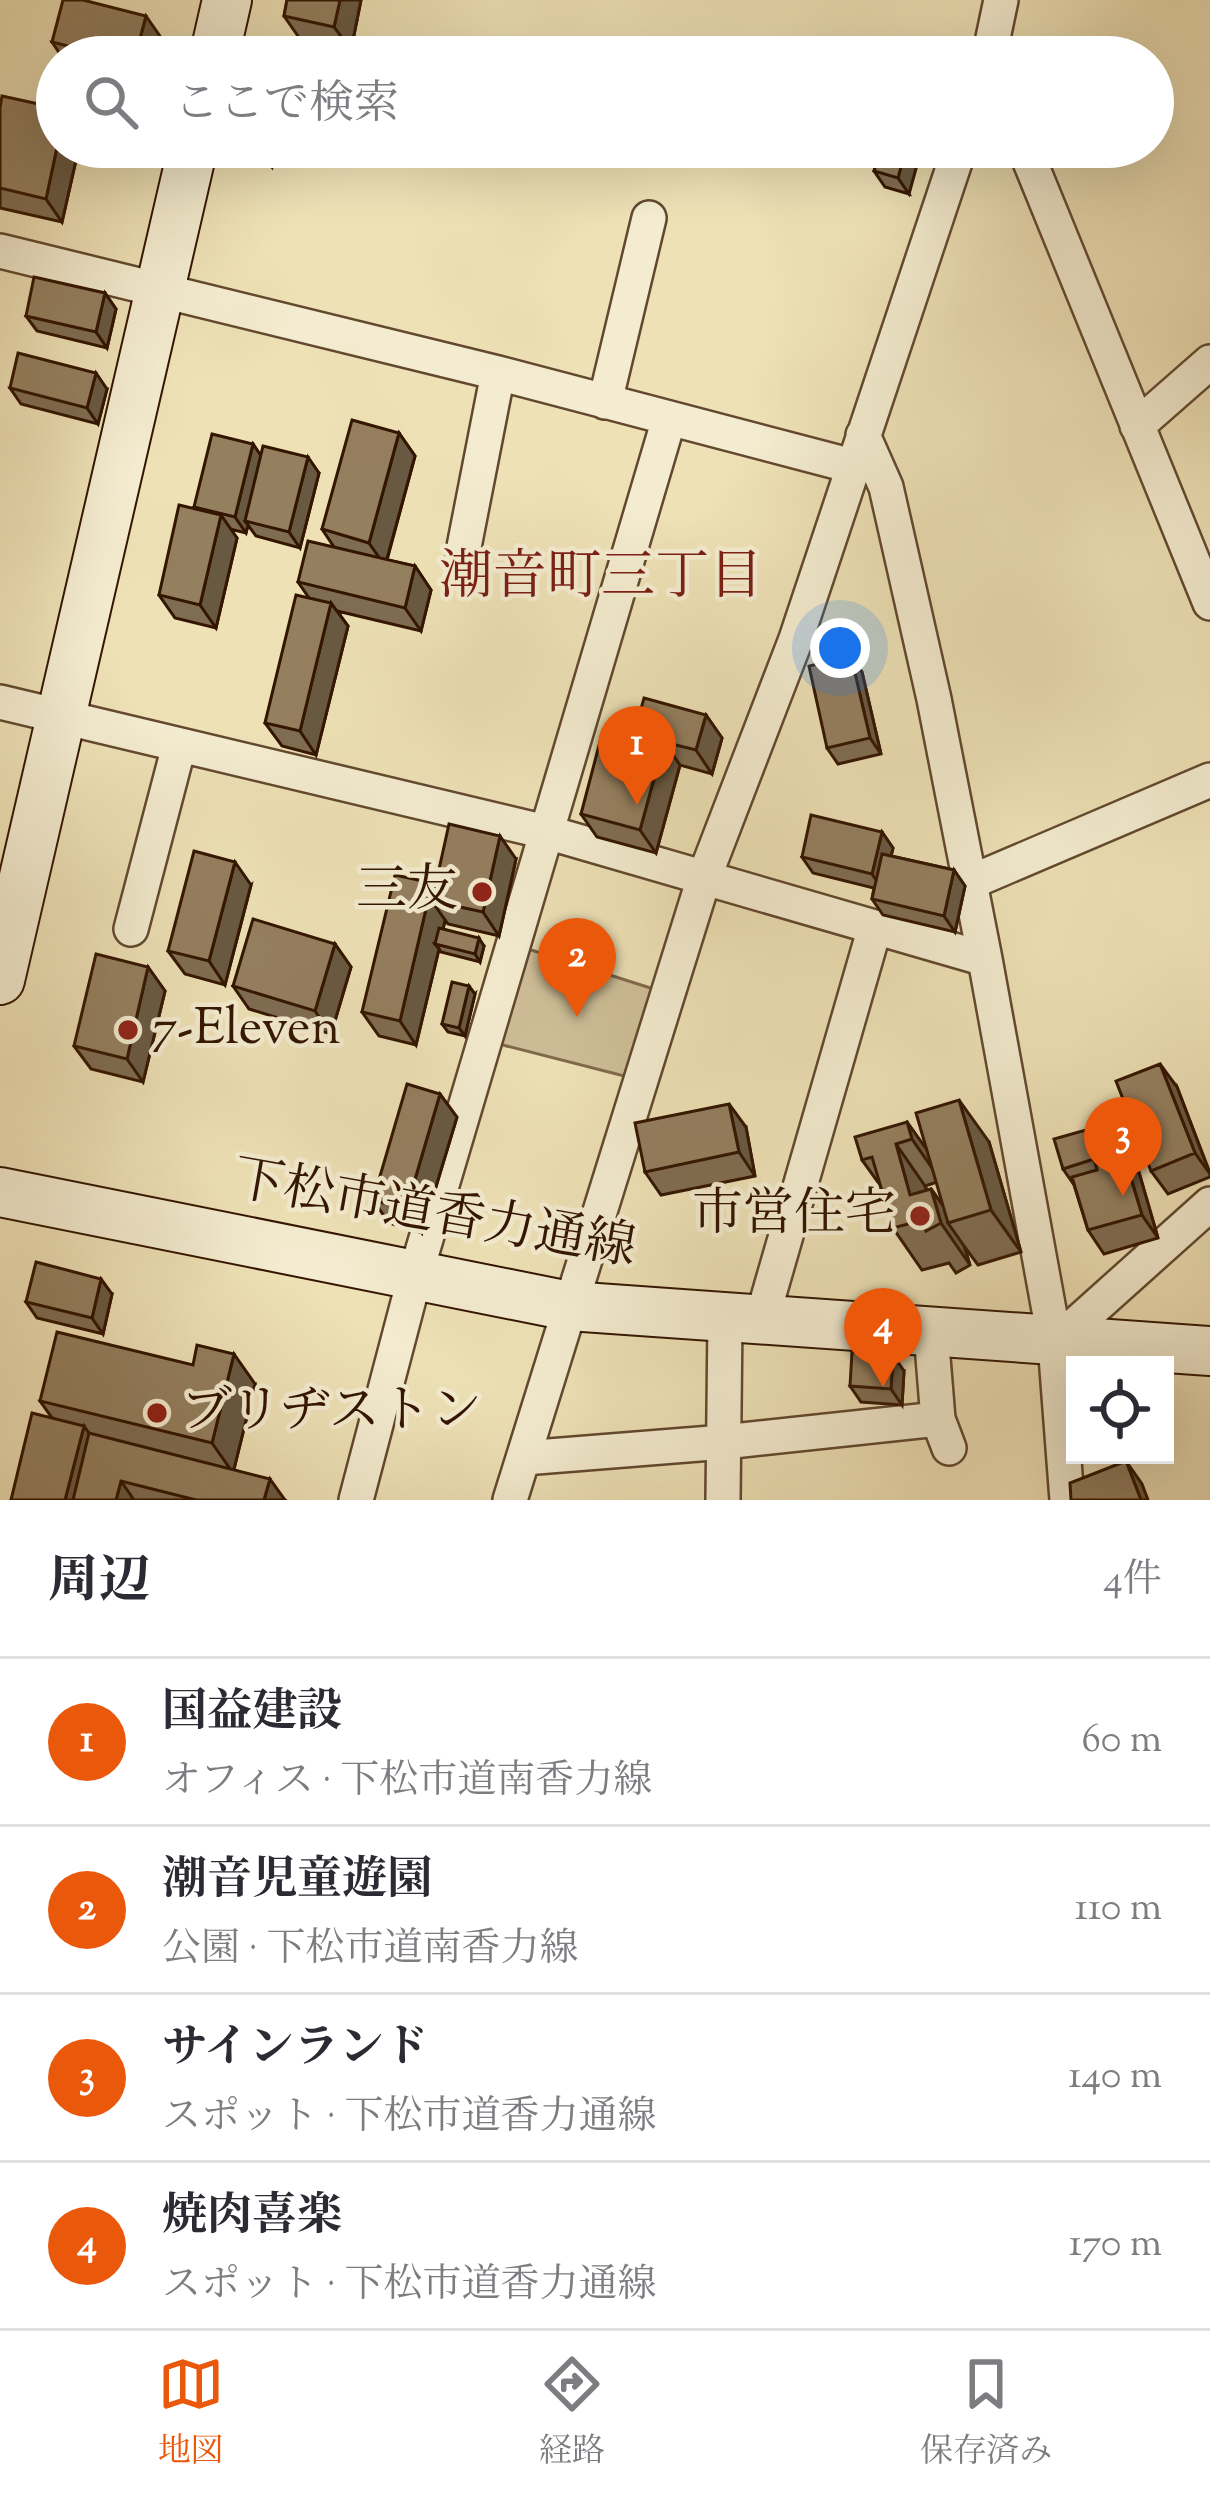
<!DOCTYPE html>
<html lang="ja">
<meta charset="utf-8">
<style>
body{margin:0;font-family:"Sorts Mill Goudy","Noto Serif JP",serif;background:#f7f7f7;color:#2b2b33}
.controls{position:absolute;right:36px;bottom:36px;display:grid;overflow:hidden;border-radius:0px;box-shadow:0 12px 48px #0002}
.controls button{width:108px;height:108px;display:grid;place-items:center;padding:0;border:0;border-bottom:3px solid #e1e1e2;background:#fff;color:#2b2b33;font:60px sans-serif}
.you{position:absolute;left:840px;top:648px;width:42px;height:42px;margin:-30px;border:9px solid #fff;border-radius:50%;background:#1a73e8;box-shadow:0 0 0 18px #1a73e833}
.badge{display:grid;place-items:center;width:78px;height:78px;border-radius:50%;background:#ea580c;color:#fff;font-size:39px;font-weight:700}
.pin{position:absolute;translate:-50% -99px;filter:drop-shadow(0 3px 6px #0008)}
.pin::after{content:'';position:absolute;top:63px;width:42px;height:36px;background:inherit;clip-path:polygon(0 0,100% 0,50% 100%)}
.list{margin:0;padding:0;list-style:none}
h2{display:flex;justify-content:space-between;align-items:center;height:156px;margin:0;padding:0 48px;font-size:51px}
h2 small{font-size:39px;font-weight:400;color:#7c7c81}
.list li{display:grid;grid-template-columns:78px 1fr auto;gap:36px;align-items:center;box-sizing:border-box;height:168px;padding:0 48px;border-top:3px solid #e1e1e2}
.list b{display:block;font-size:45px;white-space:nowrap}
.list p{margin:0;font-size:39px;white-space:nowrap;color:#7c7c81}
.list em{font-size:39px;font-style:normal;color:#7c7c81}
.icon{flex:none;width:66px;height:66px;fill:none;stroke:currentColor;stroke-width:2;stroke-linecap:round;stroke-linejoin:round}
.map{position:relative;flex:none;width:1210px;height:1500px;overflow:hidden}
.search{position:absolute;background:#fff;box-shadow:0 12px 48px #0002;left:36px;right:36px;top:36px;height:132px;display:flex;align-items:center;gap:30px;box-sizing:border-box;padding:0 42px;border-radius:66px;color:#7c7c81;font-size:45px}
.sheet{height:828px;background:#fff}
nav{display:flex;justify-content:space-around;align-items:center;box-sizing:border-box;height:168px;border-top:3px solid #e1e1e2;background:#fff;font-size:33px;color:#7c7c81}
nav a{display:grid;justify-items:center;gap:6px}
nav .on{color:#ea580c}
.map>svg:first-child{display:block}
.green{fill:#cebe97;stroke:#806a4c;stroke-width:3}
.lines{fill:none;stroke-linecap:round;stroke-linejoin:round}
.street-casing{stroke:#62482e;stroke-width:38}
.secondary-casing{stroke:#331500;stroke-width:52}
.street{stroke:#f4ecd0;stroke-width:33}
.secondary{stroke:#f4ecd0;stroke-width:48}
.wall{fill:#7f6d52;stroke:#331500;stroke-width:3;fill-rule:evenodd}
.shaded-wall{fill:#685942;stroke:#331500;stroke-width:3}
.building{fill:#947f5f;stroke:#331500;stroke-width:3}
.poi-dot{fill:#8f2418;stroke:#f4ecd0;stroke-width:4.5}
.labels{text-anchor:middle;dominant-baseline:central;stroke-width:9;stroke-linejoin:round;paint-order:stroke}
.poi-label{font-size:51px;fill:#331500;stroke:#f4ecd0;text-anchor:end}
.street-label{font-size:51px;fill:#331500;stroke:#f4ecd0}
.neighbourhood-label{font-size:54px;fill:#7a1f14;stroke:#f4ecd0}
</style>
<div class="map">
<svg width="1210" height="1500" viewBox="0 0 1210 1500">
<rect width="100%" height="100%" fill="#eee1b6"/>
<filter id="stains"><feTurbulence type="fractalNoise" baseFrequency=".00167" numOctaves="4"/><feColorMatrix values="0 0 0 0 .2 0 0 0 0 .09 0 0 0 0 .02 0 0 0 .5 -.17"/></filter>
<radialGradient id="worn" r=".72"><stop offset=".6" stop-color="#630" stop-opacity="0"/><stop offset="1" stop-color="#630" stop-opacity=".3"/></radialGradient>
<!-- green -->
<path class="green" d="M 528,949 L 660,991 L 628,1077 L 495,1043 Z"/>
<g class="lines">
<defs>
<path id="street" d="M 989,57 L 1001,0
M 1024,147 L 1210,603
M 0,251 L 498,373 L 852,466
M 605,402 L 649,218
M 1137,426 L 1210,362
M 863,435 L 886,487 L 934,699 L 985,959 L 1055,1343 L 1067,1500
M 463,552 L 498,373
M 0,702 L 550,833 L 985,959
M 971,882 L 1210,780
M 131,929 L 179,746
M 761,1322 L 875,927
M 931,1333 L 938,1419 L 949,1448
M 1055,1343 L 1210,1204
M 524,1458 L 724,1442 L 938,1419
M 356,1500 L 415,1276 L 669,419
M 510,1500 L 704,878 L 796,639 L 960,147
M 723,1500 L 725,1319"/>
<path id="secondary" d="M 214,57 L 227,0
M 0,980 L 193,147
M 0,1192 L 569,1306 L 1210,1351"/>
</defs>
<!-- street casing -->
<use href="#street" class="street-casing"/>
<!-- secondary casing -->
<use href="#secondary" class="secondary-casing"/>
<!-- street -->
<use href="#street" class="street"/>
<!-- secondary -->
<use href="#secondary" class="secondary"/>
</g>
<!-- wall -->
<path class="wall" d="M 287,0 L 361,0 L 351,50 L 300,39 L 284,16 Z
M 162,39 L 157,57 L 62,57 L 52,42 Z
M 0,108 L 57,147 L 79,147 L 62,222 L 0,208 Z
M 224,147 L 277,147 L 272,167 L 231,156 Z
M 881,147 L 909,194 L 885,187 L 874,171 Z
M 105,293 L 116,309 L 107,348 L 37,331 L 26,316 Z
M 10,388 L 107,389 L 98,424 L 21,404 Z
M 399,433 L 415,456 L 387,560 L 415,566 L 431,590 L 421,631 L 337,611 L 348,626 L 316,755 L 282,746 L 265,723 L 309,598 L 298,582 L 334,547 L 322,529 Z
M 253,444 L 260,455 L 319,473 L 300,548 L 256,536 L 248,525 L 246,533 L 230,529 L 237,538 L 216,628 L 175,618 L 159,595 L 196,509 L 194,507 Z
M 851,656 L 862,672 L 881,754 L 838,764 L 827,748 Z
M 706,715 L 722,738 L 712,774 L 680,765 L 656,853 L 597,837 L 581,814 L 632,742 Z
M 882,832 L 893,848 L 891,856 L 954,870 L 965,886 L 955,932 L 883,915 L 872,899 L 874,888 L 813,873 L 802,857 Z
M 516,859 L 499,936 L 448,924 L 445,920 L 443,929 L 484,946 L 480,962 L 441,952 L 439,949 L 416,1045 L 379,1036 L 362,1012 L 435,887 Z
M 251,885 L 225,985 L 185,974 L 168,951 Z
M 335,944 L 351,967 L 331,1034 L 249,1009 L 233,986 Z
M 148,967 L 165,991 L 143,1082 L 91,1069 L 74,1046 Z
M 475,994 L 465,1036 L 448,1032 L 442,1024 Z
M 1177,1087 L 1210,1173 L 1210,1177 L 1168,1194 L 1151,1171 Z
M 457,1117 L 422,1233 L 389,1223 L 373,1200 Z
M 907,1122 L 928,1152 L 989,1142 L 1021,1252 L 978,1265 L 964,1246 L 970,1265 L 956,1273 L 949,1263 L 922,1270 L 893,1228 L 880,1185 L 862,1160 ZM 937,1182 L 944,1207 L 931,1189 L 927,1190 L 925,1186 Z
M 1114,1122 L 1131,1145 L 1158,1238 L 1104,1254 L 1088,1230 L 1074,1185 L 1063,1169 Z
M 746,1127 L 755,1176 L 661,1195 L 645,1172 Z
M 112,1294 L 103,1334 L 37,1318 L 26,1302 Z
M 904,1371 L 902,1405 L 861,1402 L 850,1386 Z
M 255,1384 L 234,1469 L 285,1500 L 11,1500 L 52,1418 L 40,1401 Z"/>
<!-- shaded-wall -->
<path class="shaded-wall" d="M 340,0 L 361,0 L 351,50 L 334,27 Z
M 146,16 L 162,39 L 157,57 L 135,57 Z
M 57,147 L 79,147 L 62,222 L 46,199 Z
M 262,147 L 277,147 L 272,167 L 261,151 Z
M 906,147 L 922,147 L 909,194 L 898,178 Z
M 105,293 L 116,309 L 107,348 L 96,332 Z
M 96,373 L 107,389 L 98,424 L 87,408 Z
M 399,433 L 415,456 L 385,566 L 369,543 Z
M 253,444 L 264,460 L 245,521 L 248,525 L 246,533 L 235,517 Z
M 308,457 L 319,473 L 300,548 L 289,532 Z
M 221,515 L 237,538 L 216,628 L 200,605 Z
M 415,566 L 431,590 L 421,631 L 405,608 Z
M 331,603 L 348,626 L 316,755 L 300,731 Z
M 851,656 L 862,672 L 881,754 L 870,738 Z
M 706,715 L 722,738 L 712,774 L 696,750 Z
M 664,742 L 680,765 L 656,853 L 640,830 Z
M 882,832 L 893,848 L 883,890 L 872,874 Z
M 500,836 L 516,859 L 499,936 L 483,912 Z
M 235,862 L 251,885 L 225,985 L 209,961 Z
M 954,870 L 965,886 L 955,932 L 944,916 Z
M 432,883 L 447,904 L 432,901 L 445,920 L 440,945 L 435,944 L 439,949 L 416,1045 L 400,1021 Z
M 479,938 L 484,946 L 480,962 L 475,954 Z
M 335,944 L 351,967 L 331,1034 L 315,1011 Z
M 148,967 L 165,991 L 143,1082 L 127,1059 Z
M 469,986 L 475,994 L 465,1036 L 459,1028 Z
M 1160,1064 L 1177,1087 L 1210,1174 L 1195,1153 Z
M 440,1094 L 457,1117 L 422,1233 L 406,1210 Z
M 959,1100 L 989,1142 L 1021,1252 L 991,1210 Z
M 729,1104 L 746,1127 L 755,1176 L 739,1152 Z
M 907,1122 L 937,1164 L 941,1181 L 912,1139 Z
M 1114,1122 L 1131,1145 L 1158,1238 L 1142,1215 Z
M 896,1144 L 925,1186 L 937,1225 L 910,1195 Z
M 931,1189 L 954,1221 L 948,1223 L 964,1246 L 970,1265 L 941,1223 Z
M 101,1279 L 112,1294 L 103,1334 L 92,1318 Z
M 234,1354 L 255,1384 L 233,1473 L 212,1443 Z
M 893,1355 L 904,1371 L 902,1405 L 891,1389 Z
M 84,1426 L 100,1449 L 87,1500 L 65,1500 Z
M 1126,1461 L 1142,1484 L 1148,1500 L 1141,1500 Z
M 270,1479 L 285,1500 L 264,1500 Z
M 121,1481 L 134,1500 L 116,1500 Z"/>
<!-- building -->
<path class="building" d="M 63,0 L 83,0 L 146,16 L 135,57 L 110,57 L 52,42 Z
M 287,0 L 340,0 L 334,27 L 284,16 Z
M 2,96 L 57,108 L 57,147 L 46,199 L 0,188 L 0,108 Z
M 881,147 L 906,147 L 898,178 L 874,171 Z
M 34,277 L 105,293 L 96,332 L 26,316 Z
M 18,353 L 96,373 L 87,408 L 10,388 Z
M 352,420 L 399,433 L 369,543 L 322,529 Z
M 212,434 L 253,444 L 235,517 L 194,507 Z
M 263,446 L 308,457 L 289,532 L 245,521 Z
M 179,505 L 221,515 L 200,605 L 159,595 Z
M 308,541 L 415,566 L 405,608 L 298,582 Z
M 296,595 L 331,603 L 300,731 L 265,723 Z
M 851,656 L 870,738 L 827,748 L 809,666 Z
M 644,698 L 706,715 L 696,750 L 664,742 L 640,830 L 581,814 L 602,734 L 632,742 Z
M 811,815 L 882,832 L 872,874 L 802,857 Z
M 449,824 L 500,836 L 483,912 L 432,901 Z
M 194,851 L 235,862 L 209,961 L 168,951 Z
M 882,854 L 954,870 L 944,916 L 872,899 Z
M 395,875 L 432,883 L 400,1021 L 362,1012 Z
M 253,919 L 335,944 L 315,1011 L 233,986 Z
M 439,928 L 479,938 L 475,954 L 435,944 Z
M 96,954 L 148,967 L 127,1059 L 74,1046 Z
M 452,982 L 469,986 L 459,1028 L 442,1024 Z
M 1160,1064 L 1195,1153 L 1151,1171 L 1116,1081 Z
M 407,1084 L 440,1094 L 406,1210 L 373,1200 Z
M 959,1100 L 991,1210 L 948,1223 L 916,1113 Z
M 729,1104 L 739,1152 L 645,1172 L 635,1123 Z
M 907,1122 L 912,1139 L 896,1144 L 910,1195 L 931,1189 L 941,1223 L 926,1231 L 923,1220 L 893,1228 L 872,1157 L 862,1160 L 855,1137 Z
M 1114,1122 L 1142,1215 L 1088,1230 L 1072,1177 L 1097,1170 L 1094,1159 L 1063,1169 L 1054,1139 Z
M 36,1262 L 101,1279 L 92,1318 L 26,1302 Z
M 57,1332 L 193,1365 L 197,1345 L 234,1354 L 212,1443 L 40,1401 Z
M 852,1352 L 893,1355 L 891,1389 L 850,1386 Z
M 32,1413 L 84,1426 L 65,1500 L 11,1500 Z
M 89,1433 L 270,1479 L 264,1500 L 196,1500 L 121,1481 L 116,1500 L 73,1500 Z
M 1126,1461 L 1141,1500 L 1071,1500 L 1070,1483 Z"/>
<!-- markers -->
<g class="poi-dot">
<circle cx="482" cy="892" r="12"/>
<circle cx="128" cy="1030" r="12"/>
<circle cx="920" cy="1216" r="12"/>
<circle cx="157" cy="1413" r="12"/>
</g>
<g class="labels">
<!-- poi labels -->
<g class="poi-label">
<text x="458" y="892">三友</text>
<text x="152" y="1030" text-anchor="start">7-Eleven</text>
<text x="896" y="1216">市営住宅</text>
<text x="181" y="1413" text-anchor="start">ブリヂストン</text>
</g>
<!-- street labels -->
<g class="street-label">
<text transform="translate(434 1216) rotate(10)">下松市道香力通線</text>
</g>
<!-- neighbourhood labels -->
<g class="neighbourhood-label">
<text x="601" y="580">潮音町三丁目</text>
</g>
</g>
<rect width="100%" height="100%" filter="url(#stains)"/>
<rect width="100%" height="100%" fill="url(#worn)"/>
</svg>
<div class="controls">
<button><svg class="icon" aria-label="locate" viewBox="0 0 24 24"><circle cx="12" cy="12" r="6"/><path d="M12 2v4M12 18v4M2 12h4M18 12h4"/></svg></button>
</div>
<div class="you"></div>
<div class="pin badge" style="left:637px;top:805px">1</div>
<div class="pin badge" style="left:577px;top:1017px">2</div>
<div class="pin badge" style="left:1123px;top:1196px">3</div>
<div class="pin badge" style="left:883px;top:1387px">4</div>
<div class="search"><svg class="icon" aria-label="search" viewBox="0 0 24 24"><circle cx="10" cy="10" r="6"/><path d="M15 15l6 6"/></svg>ここで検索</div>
</div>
<section class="sheet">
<h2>周辺<small>4件</small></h2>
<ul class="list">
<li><span class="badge">1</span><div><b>国益建設</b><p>オフィス · 下松市道南香力線</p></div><em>60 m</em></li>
<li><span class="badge">2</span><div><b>潮音児童遊園</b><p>公園 · 下松市道南香力線</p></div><em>110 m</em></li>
<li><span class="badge">3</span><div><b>サインランド</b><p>スポット · 下松市道香力通線</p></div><em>140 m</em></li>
<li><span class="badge">4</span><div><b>焼肉喜楽</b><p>スポット · 下松市道香力通線</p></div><em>170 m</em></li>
</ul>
</section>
<nav>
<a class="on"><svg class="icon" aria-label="map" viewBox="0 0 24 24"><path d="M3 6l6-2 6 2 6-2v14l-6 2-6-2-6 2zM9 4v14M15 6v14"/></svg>地図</a>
<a><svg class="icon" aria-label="directions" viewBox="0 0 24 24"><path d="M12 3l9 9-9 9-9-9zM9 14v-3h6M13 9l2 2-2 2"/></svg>経路</a>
<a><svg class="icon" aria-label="saved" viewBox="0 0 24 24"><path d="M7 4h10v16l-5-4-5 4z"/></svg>保存済み</a>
</nav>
